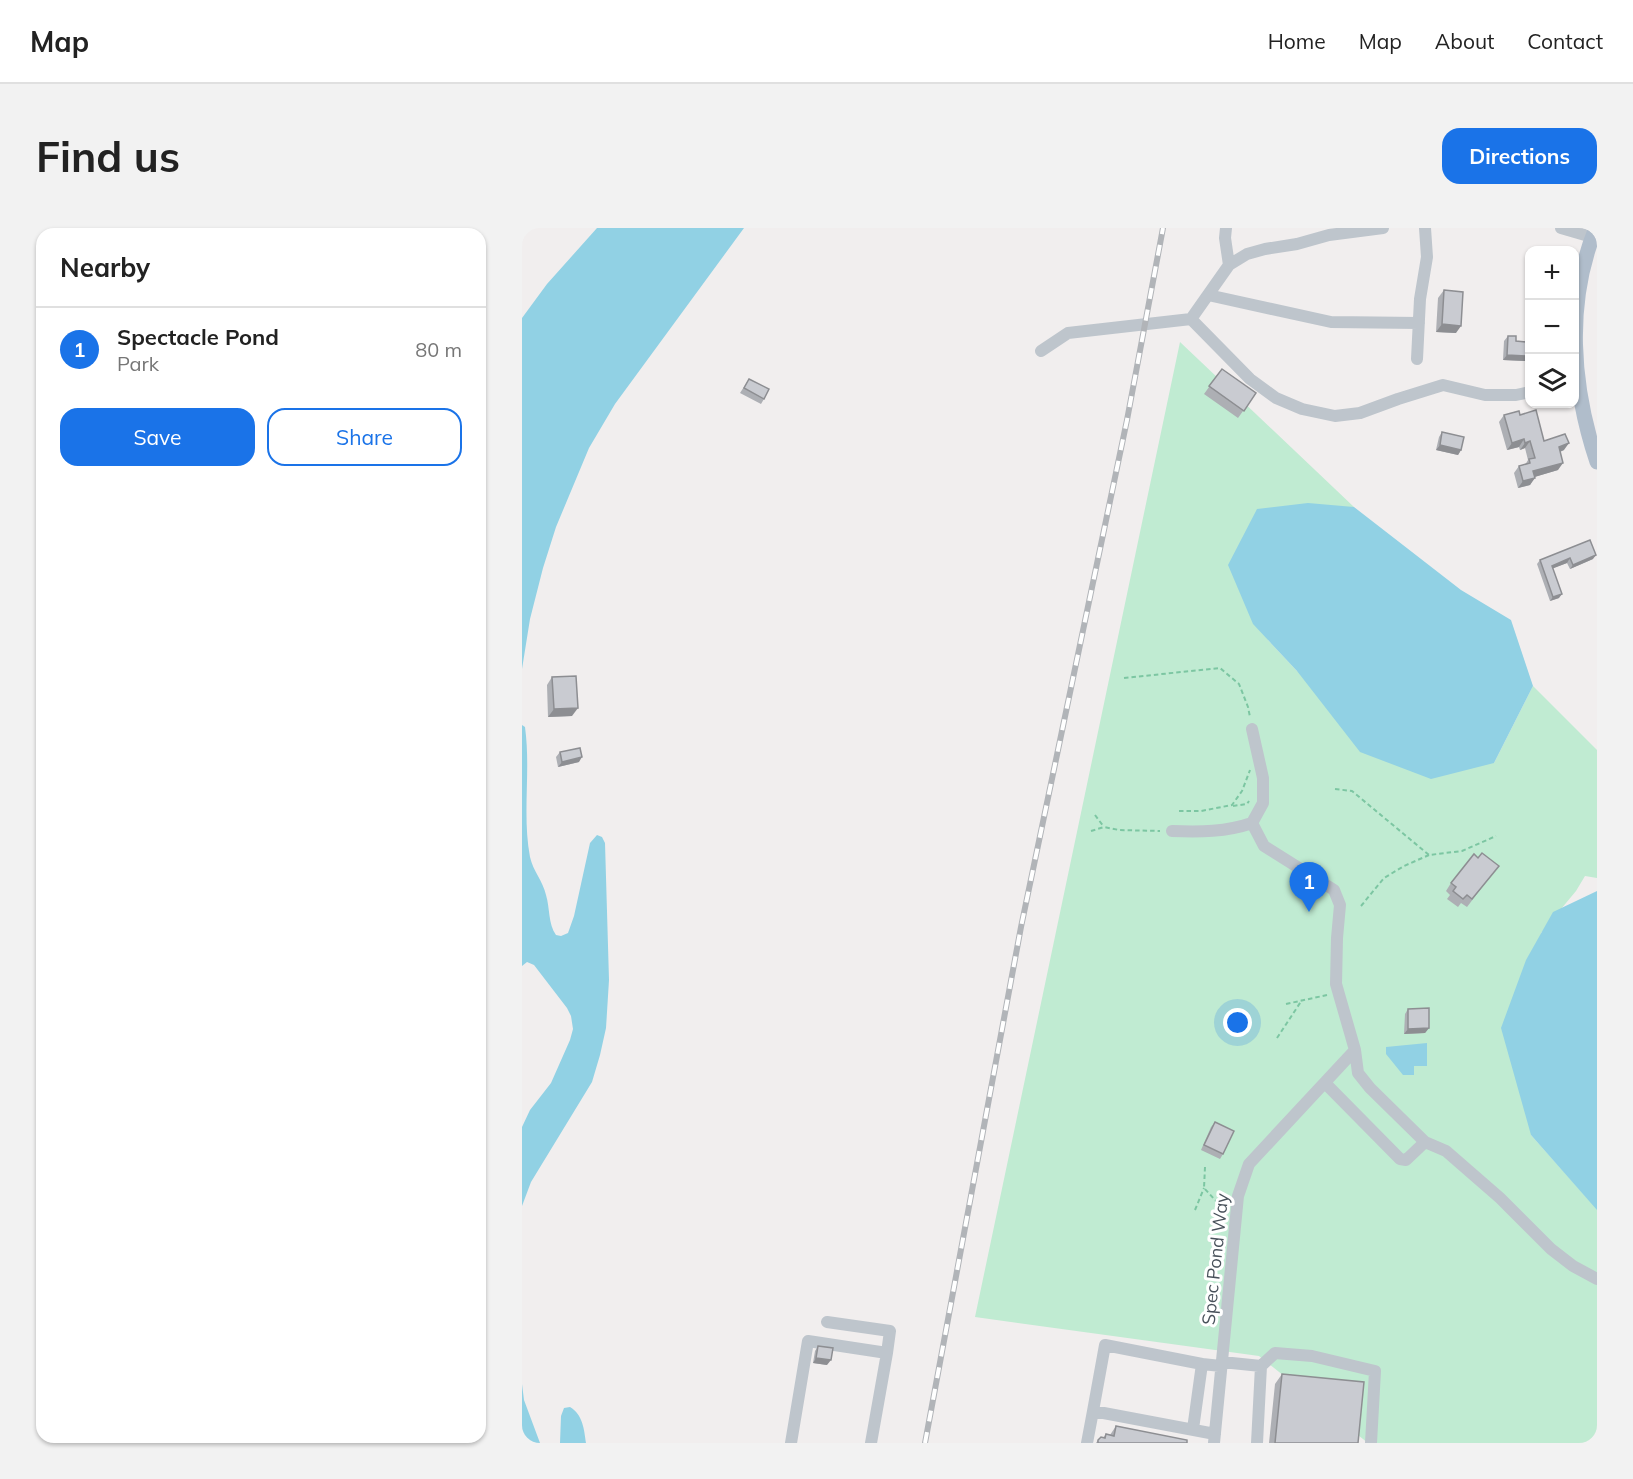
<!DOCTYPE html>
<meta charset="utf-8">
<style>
body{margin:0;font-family:Mulish,sans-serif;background:#f2f2f2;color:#222}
.controls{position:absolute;right:18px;top:18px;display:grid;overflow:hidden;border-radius:12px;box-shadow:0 2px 4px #0004}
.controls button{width:54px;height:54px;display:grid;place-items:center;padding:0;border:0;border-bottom:2px solid #e0e0e0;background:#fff;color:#222;font:30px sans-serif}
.you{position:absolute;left:716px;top:795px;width:21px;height:21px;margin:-15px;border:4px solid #fff;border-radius:50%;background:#1a73e8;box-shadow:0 0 0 9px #1a73e833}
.badge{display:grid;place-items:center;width:39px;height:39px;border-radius:50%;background:#1a73e8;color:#fff;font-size:20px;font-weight:700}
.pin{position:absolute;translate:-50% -50px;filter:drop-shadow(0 2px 3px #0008)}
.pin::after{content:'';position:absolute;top:32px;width:21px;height:18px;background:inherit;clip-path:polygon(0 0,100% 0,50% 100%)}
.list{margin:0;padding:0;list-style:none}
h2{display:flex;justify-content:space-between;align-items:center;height:78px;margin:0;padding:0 24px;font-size:26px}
h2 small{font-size:20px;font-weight:400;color:#767676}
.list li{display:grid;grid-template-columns:39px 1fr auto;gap:18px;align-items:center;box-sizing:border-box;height:84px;padding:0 24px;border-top:2px solid #e0e0e0}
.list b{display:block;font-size:22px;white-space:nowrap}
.list p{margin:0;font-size:20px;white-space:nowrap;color:#767676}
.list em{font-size:20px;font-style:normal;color:#767676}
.actions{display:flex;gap:12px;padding:18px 24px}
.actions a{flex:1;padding:14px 0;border:2px solid #1a73e8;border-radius:18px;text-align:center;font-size:21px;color:#1a73e8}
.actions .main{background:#1a73e8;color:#fff}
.icon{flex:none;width:33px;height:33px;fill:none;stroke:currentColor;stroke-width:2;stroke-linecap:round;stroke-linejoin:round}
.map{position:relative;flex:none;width:1075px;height:1215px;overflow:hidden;border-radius:18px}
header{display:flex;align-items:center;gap:36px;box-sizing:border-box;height:84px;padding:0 30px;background:#fff;border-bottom:2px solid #e0e0e0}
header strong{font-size:28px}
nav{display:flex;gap:33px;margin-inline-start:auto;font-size:21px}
.intro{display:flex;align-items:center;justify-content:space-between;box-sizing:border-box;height:144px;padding:0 36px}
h1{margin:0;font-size:42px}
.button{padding:15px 27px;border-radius:18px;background:#1a73e8;color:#fff;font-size:21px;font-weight:700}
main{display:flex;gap:36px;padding:0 36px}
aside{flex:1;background:#fff;border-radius:18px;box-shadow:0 2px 4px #0004}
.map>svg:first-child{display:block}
.green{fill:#c0ebd2}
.water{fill:#91d1e4}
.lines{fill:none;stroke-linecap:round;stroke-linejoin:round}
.path{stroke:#7cc6a2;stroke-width:2;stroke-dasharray:4.5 3;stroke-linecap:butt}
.minor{stroke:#bec5cc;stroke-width:12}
.major{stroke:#b0bdcb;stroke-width:15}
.rail-casing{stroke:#b1b4b8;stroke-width:6}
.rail{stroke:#fff;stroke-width:4;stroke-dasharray:11;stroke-linecap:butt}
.wall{fill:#adafb4}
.shaded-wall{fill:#8d8e92}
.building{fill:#c9cbd1;stroke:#8d8e92;stroke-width:1.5}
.labels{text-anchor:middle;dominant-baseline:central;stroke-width:6;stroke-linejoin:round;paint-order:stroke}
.street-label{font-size:18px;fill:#48515a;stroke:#fff}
</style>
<header>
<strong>Map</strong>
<nav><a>Home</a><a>Map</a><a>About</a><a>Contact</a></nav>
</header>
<div class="intro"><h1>Find us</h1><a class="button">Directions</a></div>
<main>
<aside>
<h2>Nearby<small></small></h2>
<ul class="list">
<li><span class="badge">1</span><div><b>Spectacle Pond</b><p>Park</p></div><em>80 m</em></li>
</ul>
<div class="actions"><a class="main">Save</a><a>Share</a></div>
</aside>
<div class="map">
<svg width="1075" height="1215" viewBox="0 0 1075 1215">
<rect width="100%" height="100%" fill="#f1eeee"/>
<!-- green -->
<path class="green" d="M 658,114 L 832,279 L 736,281 L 746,412 L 775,443 L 972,535 L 1011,458 L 1075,522 L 1075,650 L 1063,648 L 1054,663 L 1019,705 L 1009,907 L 1065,970 L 1075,979 L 1075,1215 L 846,1215 L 737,1128 L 453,1089 Z"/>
<!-- water -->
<path class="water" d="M 75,0 L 222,0 L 93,176 L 67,220 L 34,299 L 21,340 L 8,391 L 0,441 L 0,90 L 25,56 Z
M 786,275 L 832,279 L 939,362 L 989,392 L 1011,458 L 972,535 L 909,551 L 838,524 L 775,443 L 731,396 L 706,337 L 735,281 Z
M 0,497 L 3,499 C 9,542 0,587 8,629 C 11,643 21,653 24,667 C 28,680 26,696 34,707 L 39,708 L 46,705 L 52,688 L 68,615 L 75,607 L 80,609 L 83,615 L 87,752 L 84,800 L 78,827 L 70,854 L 9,954 L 0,978 L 0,899 L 8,882 L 29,855 L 48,812 L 51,801 L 49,788 L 45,780 L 12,737 L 5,734 L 0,738 Z
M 1075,663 L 1075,982 L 1009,907 L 979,800 L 1004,732 L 1031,684 Z
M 905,815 L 905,838 L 892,838 L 892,847 L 881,847 L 864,826 L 864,819 Z
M 0,1156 L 2,1172 L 18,1215 L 0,1215 Z
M 48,1179 C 61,1187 62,1201 64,1215 L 38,1215 L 39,1188 L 42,1180 Z"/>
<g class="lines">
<!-- path -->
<path class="path" d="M 602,450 L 698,440 L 717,456 L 726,479 L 728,489
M 813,561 L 830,563 L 907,627 L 940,623 L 974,608
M 711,578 L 725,576 L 727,573
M 657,583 L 679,583 L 710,577 L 720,563 L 728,542
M 573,587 L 582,599
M 569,603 L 582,599 L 597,602 L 638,603
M 839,678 L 862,650 L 882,638 L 907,627
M 764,776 L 805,767
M 755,810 L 780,772
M 683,939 L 682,960 L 694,973 L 703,979
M 673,982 L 682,960"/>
<!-- minor -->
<path class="minor" d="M 704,0 L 703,10 L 707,37
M 1039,0 L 1070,9
M 686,67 L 809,94 L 897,95
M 669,91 L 728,151 L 754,170 L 780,181 L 813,188 L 838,185 L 876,171 L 921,157 L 963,167 L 994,167 L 1008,164
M 519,123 L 546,105 L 669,91 L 707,37 L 725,26 L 743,21 L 775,16 L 807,7 L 861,0
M 895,131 L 898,71 L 905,29 L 903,0
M 730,595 L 742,618 L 812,662 L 818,677 L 815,710 L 814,756 L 833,822 L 836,845 L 848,860 L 903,914 L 924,923 L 978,970 L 1029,1021 L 1051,1038 L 1075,1051
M 650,603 C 678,604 704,604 730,595 L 741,575 L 741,550 L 730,501
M 803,855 L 878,931 L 884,932 L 903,914
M 305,1094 L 368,1103 L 365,1125
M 700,1134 L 739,1138
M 571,1183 L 583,1117 L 680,1136
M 671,1201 L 680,1136 L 699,1138
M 269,1215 L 286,1113 L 365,1125 L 349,1215
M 565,1215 L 571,1183 L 693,1206
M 692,1215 L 716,968 L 727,936 L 833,822
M 735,1215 L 739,1138 L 753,1125 L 790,1128 L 853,1143 L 849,1215"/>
<!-- major -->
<path class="major" d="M 1074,0 C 1043,75 1050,159 1075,234"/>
<defs>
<path id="rail" d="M 403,1215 L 499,699 L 605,192 L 641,0"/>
</defs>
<!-- rail casing -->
<use href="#rail" class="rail-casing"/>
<!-- rail -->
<use href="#rail" class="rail"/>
</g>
<!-- wall -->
<path class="wall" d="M 922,62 L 934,105 L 914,104 L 916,70 Z
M 986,108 L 994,113 L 1004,117 L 1006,128 L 1003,133 L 981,132 L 982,113 Z
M 700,141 L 734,165 L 716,190 L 682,166 Z
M 227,151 L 242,171 L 239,176 L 218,165 Z
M 982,187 L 998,187 L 1022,213 L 1042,222 L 1038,224 L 1036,242 L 1012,249 L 1008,257 L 996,260 L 992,245 L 997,238 L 1003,237 L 1006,232 L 1003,220 L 998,222 L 997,219 L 985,222 L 977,194 Z
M 920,204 L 939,222 L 936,227 L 914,222 L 917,209 Z
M 1068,312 L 1071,331 L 1048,341 L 1045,335 L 1031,340 L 1037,370 L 1028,373 L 1015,336 L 1018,332 Z
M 30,449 L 50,488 L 26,489 L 25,457 Z
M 38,524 L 57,534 L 36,539 L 34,529 Z
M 971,645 L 945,679 L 939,675 L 936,679 L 925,671 L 928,667 L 924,663 L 929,655 Z
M 886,781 L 907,800 L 903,805 L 882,806 L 883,786 Z
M 693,894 L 701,926 L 698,931 L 679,922 L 689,899 Z
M 296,1118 L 305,1137 L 291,1135 L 293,1123 Z
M 760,1146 L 836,1215 L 747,1215 L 753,1156 Z
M 594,1198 L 665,1215 L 574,1215 L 576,1212 L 581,1210 L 584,1206 L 588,1207 Z"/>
<!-- shaded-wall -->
<path class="shaded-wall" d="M 920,96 L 939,98 L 934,105 L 914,104 Z
M 985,127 L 1006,128 L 1003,133 L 981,132 Z
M 1002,211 L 997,219 L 985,222 L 990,215 Z
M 1008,213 L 1003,220 L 998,222 L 1003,215 Z
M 1047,215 L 1042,222 L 1032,226 L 1037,219 Z
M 918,217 L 939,222 L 936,227 L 914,222 Z
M 1041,235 L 1036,242 L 1006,251 L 1011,243 Z
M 1013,250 L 1008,257 L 996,260 L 1001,253 Z
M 1074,327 L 1071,331 L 1048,341 L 1051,337 Z
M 1048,330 L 1045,335 L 1027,342 L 1030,338 Z
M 1040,366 L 1037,370 L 1028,373 L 1031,369 Z
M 56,480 L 50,488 L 26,489 L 32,481 Z
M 60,529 L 57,534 L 36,539 L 40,534 Z
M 907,800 L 903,805 L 882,806 L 886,801 Z
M 294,1130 L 309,1132 L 305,1137 L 291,1135 Z"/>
<!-- building -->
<path class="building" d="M 922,62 L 941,64 L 939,98 L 920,96 Z
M 986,108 L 994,108 L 994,113 L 1004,114 L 1004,117 L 1007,117 L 1006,128 L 985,127 Z
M 700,141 L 734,165 L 722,183 L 687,158 Z
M 227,151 L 247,161 L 242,171 L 222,160 Z
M 1014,182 L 1022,213 L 1043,206 L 1047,215 L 1037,219 L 1041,235 L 1011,243 L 1013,250 L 1001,253 L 997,238 L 1008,235 L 1007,231 L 1013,230 L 1008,213 L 1003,215 L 1002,211 L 990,215 L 982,187 L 997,183 L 998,187 Z
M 920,204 L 942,209 L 939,222 L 918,217 Z
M 1068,312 L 1074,327 L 1051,337 L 1048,330 L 1030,338 L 1040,366 L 1031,369 L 1018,332 Z
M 54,448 L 56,480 L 32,481 L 30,449 Z
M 58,520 L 60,529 L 40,534 L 38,524 Z
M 960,625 L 977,638 L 950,671 L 945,667 L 941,671 L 931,663 L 934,659 L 929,655 L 952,626 L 956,630 Z
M 907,780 L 907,800 L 886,801 L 886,781 Z
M 693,894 L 712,903 L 701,926 L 682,917 Z
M 296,1118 L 311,1120 L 309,1132 L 294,1130 Z
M 760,1146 L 842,1154 L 836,1215 L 753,1215 Z
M 594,1198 L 665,1212 L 665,1215 L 576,1215 L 576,1212 L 579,1209 L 583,1210 L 584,1206 L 592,1208 Z"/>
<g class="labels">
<!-- street labels -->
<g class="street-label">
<text transform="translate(693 1031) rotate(-84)">Spec Pond Way</text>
</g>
</g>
</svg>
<div class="controls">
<button>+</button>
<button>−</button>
<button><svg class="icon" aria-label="layers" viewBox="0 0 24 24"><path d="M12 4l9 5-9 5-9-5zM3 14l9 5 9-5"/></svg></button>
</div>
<div class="you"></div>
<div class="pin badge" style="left:787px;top:684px">1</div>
</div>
</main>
